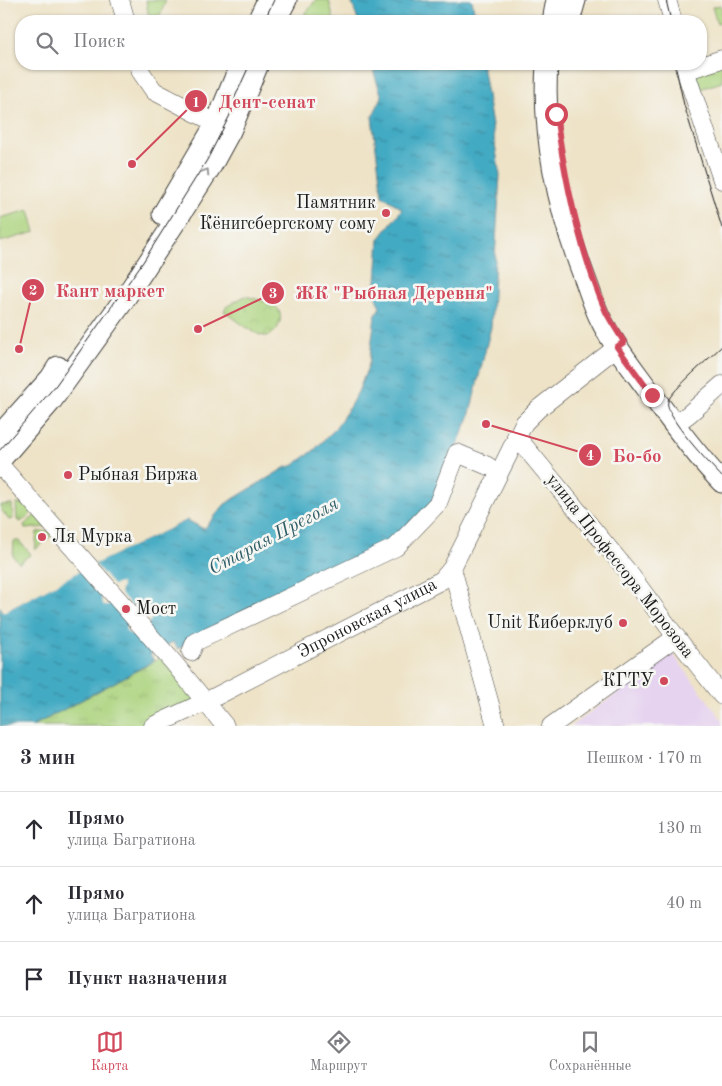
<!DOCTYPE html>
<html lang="ru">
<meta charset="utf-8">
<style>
body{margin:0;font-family:"Old Standard TT",serif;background:#f2f2f3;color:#2b2b33}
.stop{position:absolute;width:15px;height:15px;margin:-11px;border:4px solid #d1495b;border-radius:50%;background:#fff}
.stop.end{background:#d1495b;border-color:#fff;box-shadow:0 1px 5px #0008}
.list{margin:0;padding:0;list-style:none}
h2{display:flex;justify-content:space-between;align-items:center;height:65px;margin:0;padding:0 20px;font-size:21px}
h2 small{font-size:16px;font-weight:400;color:#7c7c81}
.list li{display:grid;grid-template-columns:32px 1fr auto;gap:15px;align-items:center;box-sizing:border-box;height:75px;padding:0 20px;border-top:1px solid #e1e1e2}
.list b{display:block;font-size:19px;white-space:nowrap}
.list p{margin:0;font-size:16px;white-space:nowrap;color:#7c7c81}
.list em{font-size:16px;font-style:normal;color:#7c7c81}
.icon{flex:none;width:28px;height:28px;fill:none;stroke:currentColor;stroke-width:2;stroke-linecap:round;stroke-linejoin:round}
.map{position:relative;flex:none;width:722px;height:726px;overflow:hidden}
.search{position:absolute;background:#fff;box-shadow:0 1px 4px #0004;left:15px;right:15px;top:15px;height:55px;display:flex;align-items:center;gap:12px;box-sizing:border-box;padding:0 18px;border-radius:20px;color:#7c7c81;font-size:19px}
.sheet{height:290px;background:#fff}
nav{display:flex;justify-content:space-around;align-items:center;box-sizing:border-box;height:70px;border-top:1px solid #e1e1e2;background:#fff;font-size:14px;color:#7c7c81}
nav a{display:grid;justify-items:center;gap:2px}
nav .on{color:#d1495b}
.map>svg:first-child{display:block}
.built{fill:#e6d3f0}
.grass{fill:url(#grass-tufts);stroke:#64784c}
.park{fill:url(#park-crowns);stroke:#64784c}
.garden{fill:#abd37d;stroke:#64784c}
.water{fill:url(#water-ripples);stroke:#306370}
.pier{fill:#eee3c7}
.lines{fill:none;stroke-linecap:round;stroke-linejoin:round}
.minor-casing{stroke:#3c3a36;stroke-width:19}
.major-casing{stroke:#3c3a36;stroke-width:23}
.minor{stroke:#fff;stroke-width:18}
.major{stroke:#fff;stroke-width:21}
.tram{stroke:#1c1c1c;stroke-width:1}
.oneway{stroke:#999}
.route{stroke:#d1495b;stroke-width:6}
.poi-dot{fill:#d1495b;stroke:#f6f6f2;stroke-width:2}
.labels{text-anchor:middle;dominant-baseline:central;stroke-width:5;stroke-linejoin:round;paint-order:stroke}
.poi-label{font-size:18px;fill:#1c1c1c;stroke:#f6f6f2;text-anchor:end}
.street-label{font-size:18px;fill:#1c1c1c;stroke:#f6f6f2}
.water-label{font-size:19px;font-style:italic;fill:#2e5c67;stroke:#f6f6f2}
.leader{fill:none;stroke:#d1495b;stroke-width:2}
.callout-dot{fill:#d1495b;stroke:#f6f6f2;stroke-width:2}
.mark-label{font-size:15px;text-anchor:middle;font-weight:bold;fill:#fff}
.callout-label{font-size:19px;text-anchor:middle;font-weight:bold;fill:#d1495b;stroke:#f6f6f2;stroke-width:5;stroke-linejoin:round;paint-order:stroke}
</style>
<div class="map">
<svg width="722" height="726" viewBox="0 0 722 726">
<defs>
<pattern id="grass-tufts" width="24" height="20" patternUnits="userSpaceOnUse" patternTransform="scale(1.25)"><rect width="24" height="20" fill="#abd37d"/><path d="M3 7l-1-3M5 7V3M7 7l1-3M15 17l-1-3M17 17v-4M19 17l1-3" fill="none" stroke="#93b56b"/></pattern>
<pattern id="park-crowns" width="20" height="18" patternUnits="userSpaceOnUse" patternTransform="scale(1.25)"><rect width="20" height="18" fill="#abd37d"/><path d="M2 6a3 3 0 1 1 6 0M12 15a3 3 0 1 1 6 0" fill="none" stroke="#93b56b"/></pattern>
<pattern id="water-ripples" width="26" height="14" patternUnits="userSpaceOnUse" patternTransform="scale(1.25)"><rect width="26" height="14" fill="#43aac3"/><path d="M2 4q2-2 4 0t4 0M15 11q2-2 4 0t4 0" fill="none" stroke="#378a9e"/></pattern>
</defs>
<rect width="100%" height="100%" fill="#f6f6f2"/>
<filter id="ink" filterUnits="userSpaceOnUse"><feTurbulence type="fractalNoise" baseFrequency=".02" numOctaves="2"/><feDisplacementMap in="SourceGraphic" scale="10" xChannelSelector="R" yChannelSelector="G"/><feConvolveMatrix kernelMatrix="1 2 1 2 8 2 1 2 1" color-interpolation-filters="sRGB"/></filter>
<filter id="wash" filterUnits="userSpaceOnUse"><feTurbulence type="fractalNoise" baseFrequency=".0096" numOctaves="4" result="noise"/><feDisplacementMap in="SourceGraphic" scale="20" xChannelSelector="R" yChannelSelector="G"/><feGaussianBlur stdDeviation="1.12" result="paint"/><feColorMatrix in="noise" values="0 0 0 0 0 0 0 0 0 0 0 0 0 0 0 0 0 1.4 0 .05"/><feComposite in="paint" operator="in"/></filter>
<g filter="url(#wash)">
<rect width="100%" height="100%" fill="#eee3c7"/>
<!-- built -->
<path class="built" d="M 673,654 L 722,720 L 722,726 L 571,726 Z"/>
<!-- grass -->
<path class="grass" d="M 316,0 L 329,0 L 334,21 L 302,21 L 301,19 Z
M 720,5 L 722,8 L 722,22 L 717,23 L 712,7 Z
M 722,63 L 722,82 L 700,89 L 694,72 Z
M 12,504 L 13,519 L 9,520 L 0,508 L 0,505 Z
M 16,504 L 28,504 L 34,511 L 21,522 L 17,520 Z
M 37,514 L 47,527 L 25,529 L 24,525 Z
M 50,531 L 53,534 L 35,550 L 37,532 Z
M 14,541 L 19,541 L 31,554 L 19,563 L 13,556 Z
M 166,655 L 205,702 L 153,726 L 33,726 Z"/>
<!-- park -->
<path class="park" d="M 245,296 C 253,298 274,303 278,309 C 285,319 276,337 264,336 C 254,335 233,317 224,311 L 226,307 Z"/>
<!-- garden -->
<path class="garden" d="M 146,0 L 166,0 L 160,15 L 149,18 Z
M 29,210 L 35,232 L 0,242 L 0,218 Z"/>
<!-- water -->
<path class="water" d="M 351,0 L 472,0 L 476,21 L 358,21 Z
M 371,64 L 482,64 L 500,175 L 491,327 L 469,417 L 434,500 L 393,543 L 178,649 L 173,642 L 150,654 L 154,661 L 33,726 L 0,726 L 0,606 L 4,612 L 75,573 L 187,520 L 204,529 L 225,504 L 286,467 L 292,466 L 313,451 L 334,430 L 347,411 L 358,392 L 369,364 L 375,316 L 380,307 L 375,296 L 379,239 L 402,209 L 382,195 L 372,117 L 382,97 Z"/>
<!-- pier -->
<path class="pier" d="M 184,518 L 187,520 L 95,564 L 113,585 L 121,583 L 122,586 L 120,593 L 140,614 L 144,612 L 149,612 L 151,615 L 151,620 L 148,624 L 134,634 L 130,634 L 126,631 L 126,627 L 131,622 L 113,601 L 108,605 L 104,605 L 102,602 L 101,599 L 105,593 L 84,569 L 4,612 L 0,606 L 2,605 L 5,609 L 74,571 Z"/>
</g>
<g filter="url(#ink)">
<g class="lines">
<defs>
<g id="minor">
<path d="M 120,0 L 126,21"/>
<path d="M 667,0 L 673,21"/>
<path d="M 139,64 L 141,72 L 154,91 L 227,129"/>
<path d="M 683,64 L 722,180"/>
<path d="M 685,71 L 722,59"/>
<path d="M 674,425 L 689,414 L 722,385"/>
<path d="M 516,436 L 629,573 L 676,637 L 722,696"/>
<path d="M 0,465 L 173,662 L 225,726"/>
<path d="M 452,568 L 496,726"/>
<path d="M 191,652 L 195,642 L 396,547 L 438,503 L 457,453 L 488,466"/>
<path id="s1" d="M 153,726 L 205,702 L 442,580 L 452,568 L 524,423 L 538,409 L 617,347"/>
<path d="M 551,726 L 676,637"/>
</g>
<path id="major" d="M 258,21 L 268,0
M 275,21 L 286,0
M 553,21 L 557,0
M 569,21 L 575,0
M 547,64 C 542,137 559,211 585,279 C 590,292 594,306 600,318 C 612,343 630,365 646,387 C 671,420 694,453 722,482
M 163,214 L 216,124 L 241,64
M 0,435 L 51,378 L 58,367
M 0,460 L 51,401 L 123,301 L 179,216 L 212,164 L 230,131 L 258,64"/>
</defs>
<!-- minor casing -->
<use href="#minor" class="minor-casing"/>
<!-- major casing -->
<use href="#major" class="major-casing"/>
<!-- minor -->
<use href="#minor" class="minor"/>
<!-- major -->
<use href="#major" class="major"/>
<!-- tram -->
<path class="tram" d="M 666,0 L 671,21
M 264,21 L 274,0
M 675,64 L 684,105 L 722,228
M 722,346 C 712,356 671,391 668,401 C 663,416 711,465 722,477
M 0,450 L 56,385 L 143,262 L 207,160 L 230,115 L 235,97 L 250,64"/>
</g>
<!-- one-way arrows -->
<defs><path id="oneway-chevron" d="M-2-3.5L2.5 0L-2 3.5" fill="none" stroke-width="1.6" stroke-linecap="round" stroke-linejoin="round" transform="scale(1.25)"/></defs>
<use class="oneway" href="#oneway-chevron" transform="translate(206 172) rotate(-58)"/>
</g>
<g class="lines" filter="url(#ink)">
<!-- route -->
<path class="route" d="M 556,114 C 565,181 579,249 606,312 C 611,322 618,332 624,342 L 617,347 L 652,395"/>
</g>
<!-- markers -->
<g class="poi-dot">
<circle cx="386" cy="213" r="5"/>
<circle cx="68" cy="475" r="5"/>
<circle cx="42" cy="537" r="5"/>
<circle cx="126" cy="609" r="5"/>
<circle cx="623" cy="623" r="5"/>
<circle cx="664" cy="681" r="5"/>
</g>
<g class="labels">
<!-- poi labels -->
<g class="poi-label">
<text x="376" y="203">Памятник<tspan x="376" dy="21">Кёнигсбергскому сому</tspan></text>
<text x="78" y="475" text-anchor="start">Рыбная Биржа</text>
<text x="52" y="537" text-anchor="start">Ля Мурка</text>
<text x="136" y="609" text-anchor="start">Мост</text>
<text x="613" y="623">Unit Киберклуб</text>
<text x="654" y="681">КГТУ</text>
</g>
<!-- street labels -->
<g class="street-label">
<text transform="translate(620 566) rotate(52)">улица Профессора Морозова</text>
<text stroke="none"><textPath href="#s1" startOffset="240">Эпроновская улица</textPath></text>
</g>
<!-- water labels -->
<g class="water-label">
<text transform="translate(274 537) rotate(-28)">Старая Преголя</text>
</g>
</g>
<!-- callouts -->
<path class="leader" d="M132 164L196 101M19 349L33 290M198 329L273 293M486 424L590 455"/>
<g class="callout-dot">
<circle cx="132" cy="164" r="5"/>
<circle cx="19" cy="349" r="5"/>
<circle cx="198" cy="329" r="5"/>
<circle cx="486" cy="424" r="5"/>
<circle cx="196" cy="101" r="12"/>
<circle cx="33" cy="290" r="12"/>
<circle cx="273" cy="293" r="12"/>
<circle cx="590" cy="455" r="12"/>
</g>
<g class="mark-label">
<text x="196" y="107">1</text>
<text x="33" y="295">2</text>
<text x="273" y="298">3</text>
<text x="590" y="460">4</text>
</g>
<g class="callout-label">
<text x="267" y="108">Дент-сенат</text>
<text x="110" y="297">Кант маркет</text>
<text x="394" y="299">ЖК "Рыбная Деревня"</text>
<text x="637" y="462">Бо-бо</text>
</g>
</svg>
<div class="stop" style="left:556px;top:114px"></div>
<div class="stop end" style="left:652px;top:395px"></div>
<div class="search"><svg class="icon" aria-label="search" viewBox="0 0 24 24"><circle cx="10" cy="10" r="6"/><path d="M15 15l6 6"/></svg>Поиск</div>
</div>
<section class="sheet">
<h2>3 мин<small>Пешком · 170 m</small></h2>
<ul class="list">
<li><svg class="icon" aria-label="ahead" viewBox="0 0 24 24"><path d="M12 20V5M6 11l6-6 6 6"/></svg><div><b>Прямо</b><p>улица Багратиона</p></div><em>130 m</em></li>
<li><svg class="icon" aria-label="ahead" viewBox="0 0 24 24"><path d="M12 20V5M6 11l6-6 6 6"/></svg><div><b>Прямо</b><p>улица Багратиона</p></div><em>40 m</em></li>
<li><svg class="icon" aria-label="arrive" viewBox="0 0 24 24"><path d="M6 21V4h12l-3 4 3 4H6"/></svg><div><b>Пункт назначения</b></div></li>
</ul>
</section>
<nav>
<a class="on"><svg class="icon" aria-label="map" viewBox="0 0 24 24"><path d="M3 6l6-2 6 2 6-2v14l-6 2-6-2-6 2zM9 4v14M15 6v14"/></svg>Карта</a>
<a><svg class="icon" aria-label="directions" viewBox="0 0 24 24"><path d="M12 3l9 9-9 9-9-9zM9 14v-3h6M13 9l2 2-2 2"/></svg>Маршрут</a>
<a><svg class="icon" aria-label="saved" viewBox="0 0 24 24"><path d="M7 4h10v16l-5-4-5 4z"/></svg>Сохранённые</a>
</nav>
